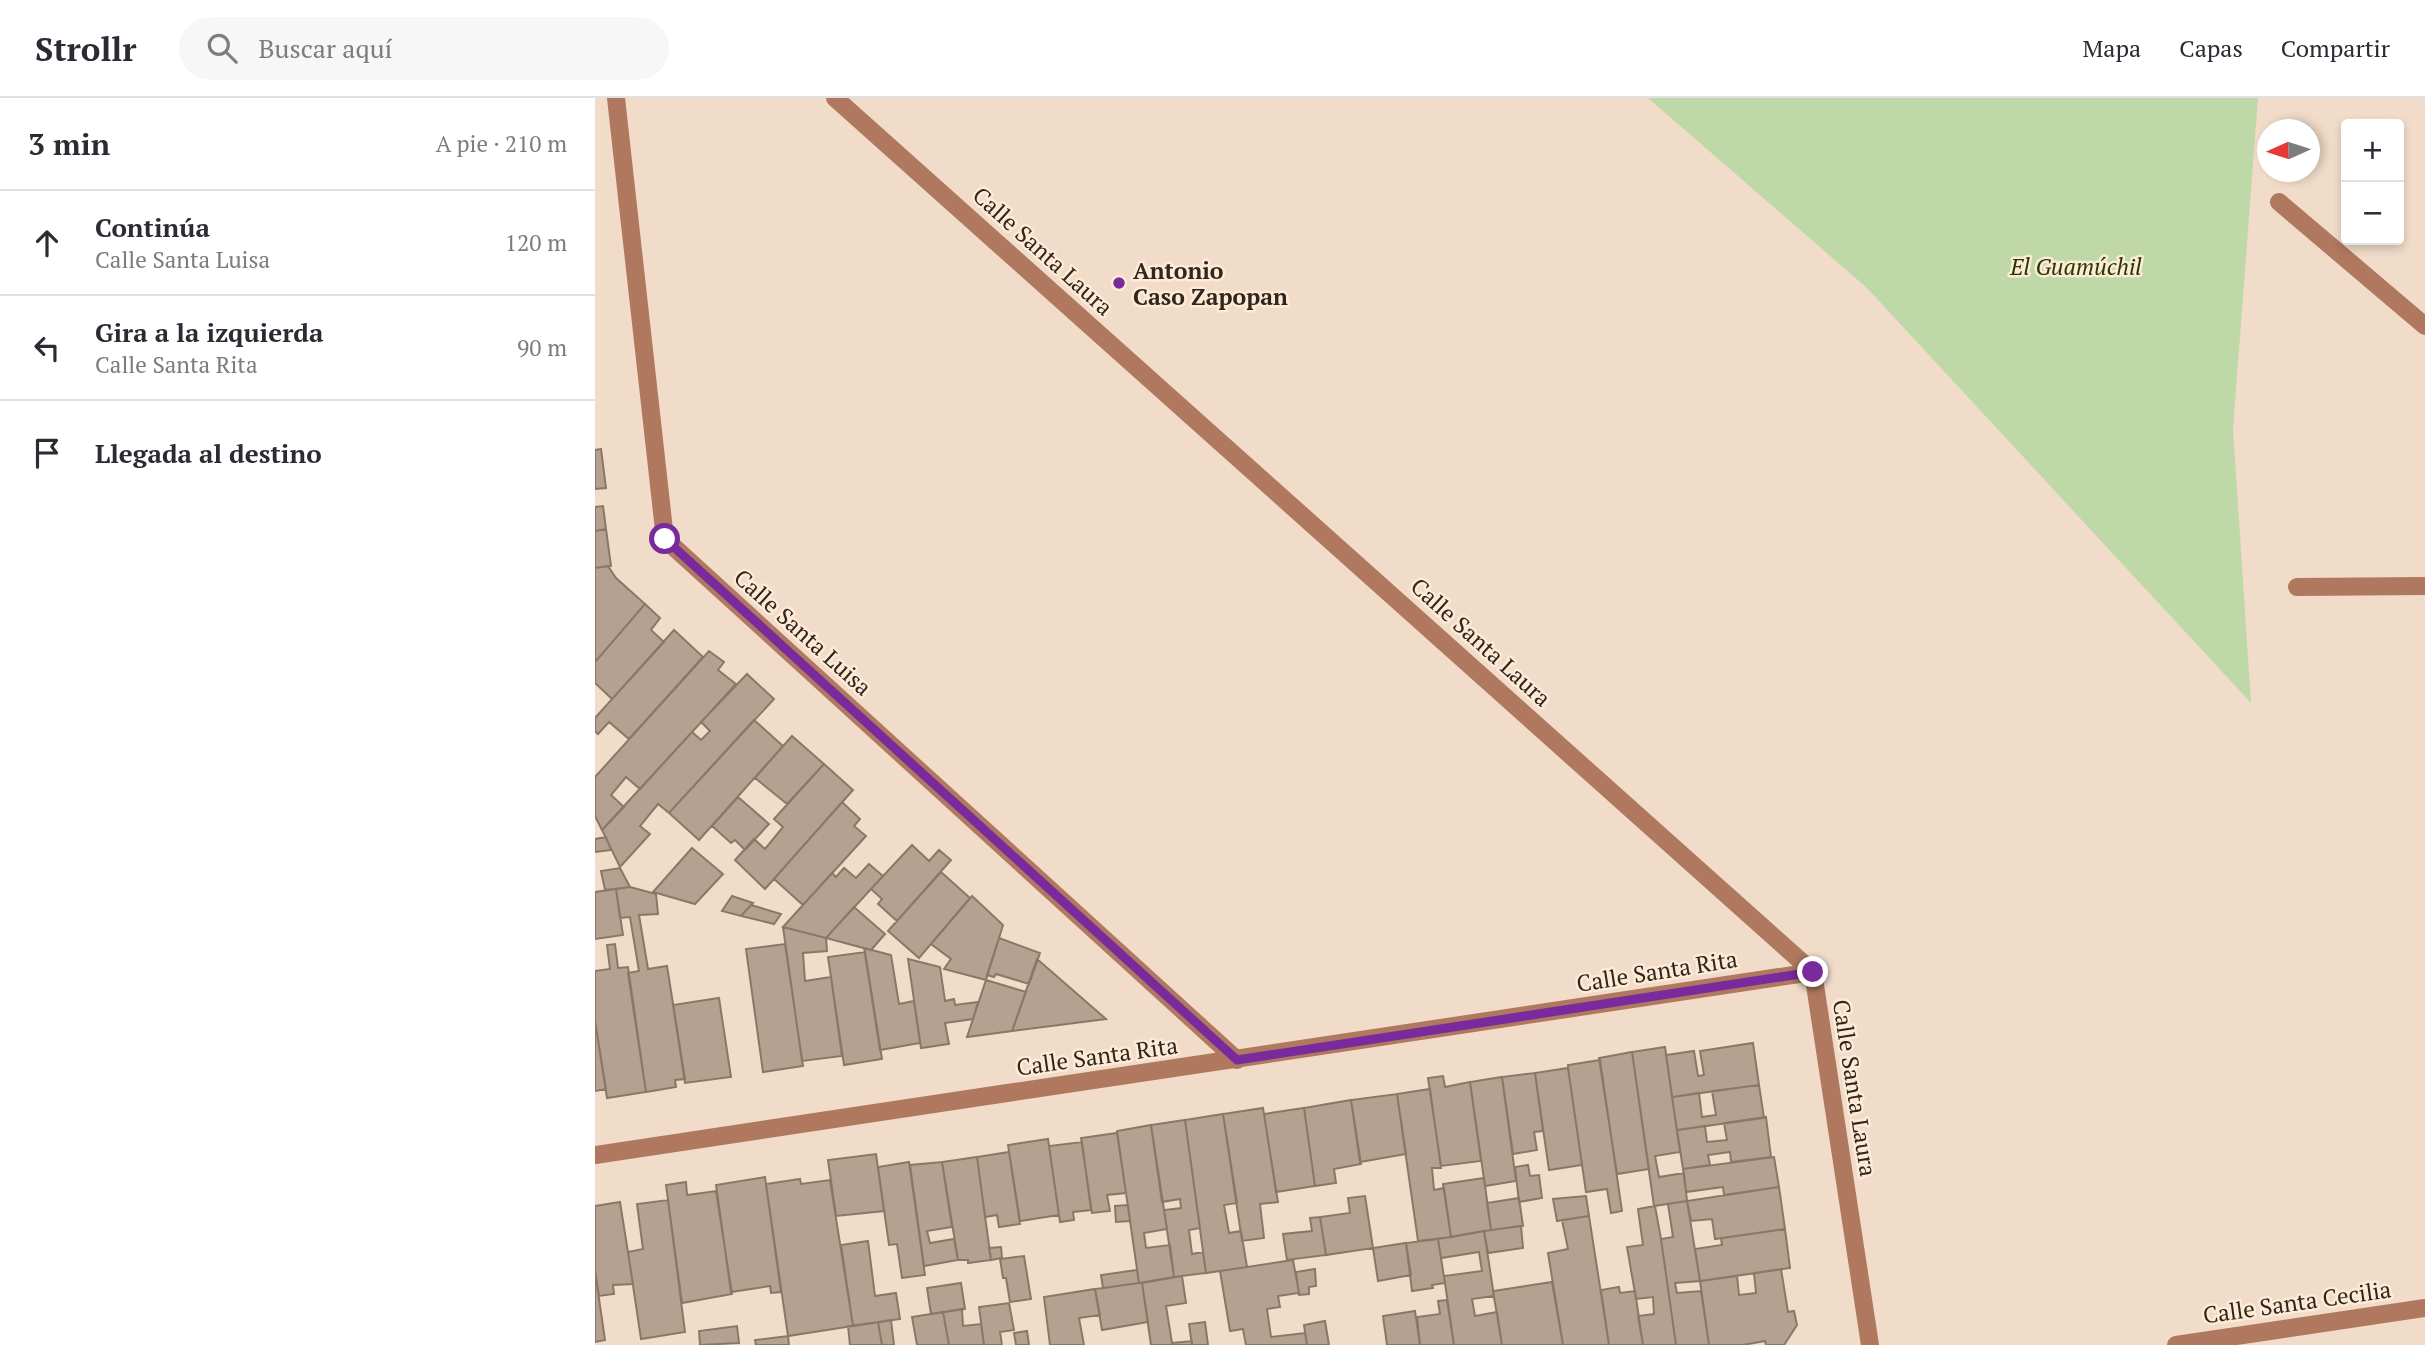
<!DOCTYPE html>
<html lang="es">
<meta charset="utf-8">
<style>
body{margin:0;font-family:"PT Serif",serif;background:#f7f7f7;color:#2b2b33}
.controls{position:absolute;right:21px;top:21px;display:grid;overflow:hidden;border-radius:7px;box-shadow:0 4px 10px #0003}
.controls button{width:63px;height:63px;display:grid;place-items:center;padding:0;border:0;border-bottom:2px solid #e1e1e2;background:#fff;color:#2b2b33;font:35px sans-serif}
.compass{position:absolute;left:1662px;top:21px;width:63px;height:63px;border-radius:50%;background:#fff;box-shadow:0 4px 10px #0003;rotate:267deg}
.stop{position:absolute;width:21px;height:21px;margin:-16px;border:5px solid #792a9c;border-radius:50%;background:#fff}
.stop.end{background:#792a9c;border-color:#fff;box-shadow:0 2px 7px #0008}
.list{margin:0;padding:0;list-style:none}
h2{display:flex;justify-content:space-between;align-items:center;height:91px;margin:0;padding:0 28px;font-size:30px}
h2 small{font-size:23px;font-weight:400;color:#7c7c81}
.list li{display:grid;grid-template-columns:46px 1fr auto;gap:21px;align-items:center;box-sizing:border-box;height:105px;padding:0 28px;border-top:2px solid #e1e1e2}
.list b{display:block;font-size:26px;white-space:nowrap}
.list p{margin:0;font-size:23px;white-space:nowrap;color:#7c7c81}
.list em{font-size:23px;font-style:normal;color:#7c7c81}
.icon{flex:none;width:38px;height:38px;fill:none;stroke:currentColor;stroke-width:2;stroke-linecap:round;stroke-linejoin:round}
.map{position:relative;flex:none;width:1830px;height:1247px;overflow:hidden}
header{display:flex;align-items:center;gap:42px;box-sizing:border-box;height:98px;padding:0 35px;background:#fff;border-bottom:2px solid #e1e1e2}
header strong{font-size:33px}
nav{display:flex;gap:38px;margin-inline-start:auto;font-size:24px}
.search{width:490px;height:63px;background:#f7f7f7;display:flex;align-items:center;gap:18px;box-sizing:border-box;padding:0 24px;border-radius:38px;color:#7c7c81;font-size:26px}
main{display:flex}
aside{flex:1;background:#fff}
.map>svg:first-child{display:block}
.green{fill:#bed8a8}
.building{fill:#b5a18f;stroke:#8a7866;stroke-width:2}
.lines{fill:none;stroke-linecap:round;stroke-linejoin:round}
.minor{stroke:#af785f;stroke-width:18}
.route{stroke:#792a9c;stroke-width:9}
.poi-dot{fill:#792a9c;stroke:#ffead6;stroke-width:2.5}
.labels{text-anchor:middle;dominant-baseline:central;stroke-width:5;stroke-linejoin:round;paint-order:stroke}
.street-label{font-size:23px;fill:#2e261f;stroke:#ffead6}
.park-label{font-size:23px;font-style:italic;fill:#223b01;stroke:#ffead6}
.poi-label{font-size:23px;font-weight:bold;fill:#2e261f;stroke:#ffead6;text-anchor:start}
</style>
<header>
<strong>Strollr</strong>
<div class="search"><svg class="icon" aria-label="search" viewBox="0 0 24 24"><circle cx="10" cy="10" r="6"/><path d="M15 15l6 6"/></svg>Buscar aquí</div>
<nav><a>Mapa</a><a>Capas</a><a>Compartir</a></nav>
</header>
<main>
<aside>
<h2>3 min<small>A pie · 210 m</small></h2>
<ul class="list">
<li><svg class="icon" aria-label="ahead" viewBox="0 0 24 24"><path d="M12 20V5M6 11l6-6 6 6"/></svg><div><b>Continúa</b><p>Calle Santa Luisa</p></div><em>120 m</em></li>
<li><svg class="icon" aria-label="left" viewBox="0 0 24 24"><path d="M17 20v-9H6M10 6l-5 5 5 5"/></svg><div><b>Gira a la izquierda</b><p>Calle Santa Rita</p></div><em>90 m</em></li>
<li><svg class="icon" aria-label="arrive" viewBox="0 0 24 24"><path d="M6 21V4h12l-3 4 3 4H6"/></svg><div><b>Llegada al destino</b></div></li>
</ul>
</aside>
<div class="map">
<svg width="1830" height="1247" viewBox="0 0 1830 1247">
<rect width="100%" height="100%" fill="#f1dcc9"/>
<!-- green -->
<path class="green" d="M 1053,0 L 1663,0 L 1638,331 L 1656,605 L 1272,190 Z"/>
<!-- building -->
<path class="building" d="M 6,351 L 11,390 L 0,391 L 0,352 Z
M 8,408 L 11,431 L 0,433 L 0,409 Z
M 11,431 L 16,468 L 0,470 L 0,433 Z
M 13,468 L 21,480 L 50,506 L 0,564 L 0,470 Z
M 50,506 L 65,520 L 56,532 L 69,544 L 17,601 L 0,585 L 0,564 Z
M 79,532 L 108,559 L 34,641 L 14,624 L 3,636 L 0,633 L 0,620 Z
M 114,553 L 129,564 L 123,572 L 141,586 L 45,691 L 31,679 L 16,697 L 29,709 L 7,732 L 0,718 L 0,679 Z
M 152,576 L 179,601 L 74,715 L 63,706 L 45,728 L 55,736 L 25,769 L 7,732 L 97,634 L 106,642 L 115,633 L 106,624 Z
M 159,622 L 188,648 L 104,742 L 74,715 Z
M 197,638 L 229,666 L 192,706 L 160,680 Z
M 229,666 L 258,692 L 170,791 L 140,762 L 159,741 L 170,751 L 188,729 L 179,721 Z
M 143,699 L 174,726 L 150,752 L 140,742 L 136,745 L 117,728 Z
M 247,704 L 265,721 L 259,728 L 271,738 L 208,807 L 179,781 Z
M 11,739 L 16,752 L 0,754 L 0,741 Z
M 317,747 L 334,763 L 344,752 L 356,762 L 302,823 L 283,806 L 287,801 L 276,791 Z
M 97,750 L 128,776 L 100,806 L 58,794 Z
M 274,766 L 288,778 L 231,840 L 188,829 L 237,775 L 241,779 L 249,770 L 261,780 Z
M 25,770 L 35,789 L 10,792 L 6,773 Z
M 346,774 L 375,800 L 324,860 L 293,833 Z
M 35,789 L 61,796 L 63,816 L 44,817 L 53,871 L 72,868 L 90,981 L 80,982 L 81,989 L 51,994 L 33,875 L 44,873 L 35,819 L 25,820 L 21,791 Z
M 21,791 L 28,837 L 0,841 L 0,794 Z
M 137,798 L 158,805 L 146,818 L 127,813 Z
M 377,798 L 408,827 L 391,882 L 349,871 L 356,861 L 336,846 Z
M 156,807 L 186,816 L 179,826 L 146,818 Z
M 259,809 L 290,836 L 276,852 L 231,840 Z
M 188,829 L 231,840 L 232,853 L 208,855 L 210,883 L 236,879 L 247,958 L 207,963 Z
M 404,840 L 445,855 L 434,886 L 401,876 L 399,879 L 392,877 Z
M 20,846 L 23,870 L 33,869 L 51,994 L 12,1000 L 0,923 L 0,873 L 15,871 L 12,847 Z
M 190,846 L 208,968 L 168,974 L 151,851 Z
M 269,850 L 296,857 L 304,906 L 319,903 L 325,945 L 285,952 Z
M 270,854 L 287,961 L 249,967 L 233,859 Z
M 313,861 L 345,869 L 350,903 L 359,901 L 360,907 L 383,904 L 378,921 L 350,925 L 354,946 L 326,950 Z
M 442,861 L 511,921 L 417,933 Z
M 391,882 L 431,894 L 417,933 L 372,939 Z
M 124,900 L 136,979 L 90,985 L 78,907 Z
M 0,923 L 11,991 L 0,993 Z
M 1158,945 L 1164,987 L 1077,999 L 1071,957 L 1099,953 L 1103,978 L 1109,977 L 1105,953 Z
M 1070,949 L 1085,1054 L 1060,1058 L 1064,1079 L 1089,1075 L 1092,1103 L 1059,1108 L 1037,954 Z
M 1037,954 L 1054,1071 L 1022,1076 L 1004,960 Z
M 1005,962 L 1027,1113 L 1016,1115 L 1012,1091 L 991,1094 L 973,970 L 973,967 Z
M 973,970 L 987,1067 L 954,1072 L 940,975 Z
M 940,975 L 948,1033 L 939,1034 L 942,1052 L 918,1056 L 907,979 Z
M 848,978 L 850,989 L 875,984 L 886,1063 L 846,1068 L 833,980 Z
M 907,979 L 921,1083 L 890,1088 L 875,984 Z
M 1164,987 L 1169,1020 L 1082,1032 L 1077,999 L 1104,995 L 1107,1019 L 1121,1017 L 1117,993 Z
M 835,991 L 846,1070 L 837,1070 L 839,1092 L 849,1090 L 856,1139 L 823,1143 L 802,996 Z
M 802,996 L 811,1056 L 765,1064 L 756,1002 Z
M 756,1002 L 766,1066 L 739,1071 L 741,1085 L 720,1088 L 709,1010 Z
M 668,1010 L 683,1104 L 665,1106 L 669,1140 L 647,1143 L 628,1016 Z
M 709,1010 L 720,1088 L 681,1094 L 669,1016 Z
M 628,1016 L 642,1105 L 629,1107 L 634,1135 L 646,1133 L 652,1169 L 611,1175 L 590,1022 Z
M 1171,1019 L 1176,1059 L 1136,1064 L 1135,1054 L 1113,1057 L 1115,1067 L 1088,1071 L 1082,1032 L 1110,1028 L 1112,1044 L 1132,1042 L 1129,1025 Z
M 590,1022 L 605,1130 L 594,1132 L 597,1156 L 608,1154 L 611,1175 L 579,1179 L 569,1112 L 586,1110 L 585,1101 L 567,1104 L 556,1027 Z
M 556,1027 L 572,1131 L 549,1135 L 551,1150 L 575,1147 L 579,1179 L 544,1185 L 522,1033 Z
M 522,1035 L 531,1095 L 512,1097 L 515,1113 L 497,1115 L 486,1040 Z
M 453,1041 L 464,1117 L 425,1123 L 413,1047 Z
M 487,1044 L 496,1112 L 478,1114 L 479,1122 L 465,1124 L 454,1048 Z
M 414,1054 L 425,1126 L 404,1129 L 402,1117 L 390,1119 L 382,1059 Z
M 281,1056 L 289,1113 L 241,1118 L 233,1062 Z
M 382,1059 L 396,1162 L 373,1165 L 373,1162 L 363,1162 L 347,1064 Z
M 1179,1059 L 1184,1089 L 1129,1097 L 1128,1089 L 1091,1094 L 1088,1071 Z
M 314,1064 L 330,1177 L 307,1180 L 302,1146 L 294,1147 L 283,1069 Z
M 347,1064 L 357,1129 L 332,1133 L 335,1145 L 359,1141 L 363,1162 L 329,1168 L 315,1067 Z
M 933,1067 L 935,1078 L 944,1077 L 947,1100 L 924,1104 L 920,1069 Z
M 170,1079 L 186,1194 L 176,1195 L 175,1188 L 136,1194 L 121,1087 Z
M 889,1080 L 896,1132 L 856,1139 L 848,1086 Z
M 205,1081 L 206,1086 L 235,1082 L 258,1228 L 193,1238 L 171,1086 Z
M 91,1084 L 92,1097 L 121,1093 L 137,1196 L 87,1205 L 71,1087 Z
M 1184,1089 L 1190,1131 L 1120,1141 L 1117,1121 L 1096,1123 L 1092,1103 Z
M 770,1098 L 778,1150 L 731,1157 L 725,1119 L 755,1115 L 753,1100 Z
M 991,1098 L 994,1118 L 962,1123 L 958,1101 Z
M 924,1100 L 928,1128 L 896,1132 L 892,1105 Z
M 73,1102 L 90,1234 L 46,1241 L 33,1154 L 48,1151 L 42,1106 Z
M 1092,1103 L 1105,1183 L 1080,1185 L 1082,1195 L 1106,1193 L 1114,1247 L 1081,1247 L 1066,1141 L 1078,1139 L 1073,1106 Z
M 25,1104 L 38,1186 L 18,1187 L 19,1196 L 4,1198 L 0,1173 L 0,1108 Z
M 533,1107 L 535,1123 L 521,1124 L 520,1108 Z
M 1060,1108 L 1066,1141 L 1081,1247 L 1048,1247 L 1043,1218 L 1059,1216 L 1058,1199 L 1041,1201 L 1032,1149 L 1048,1147 L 1043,1111 Z
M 994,1118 L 1014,1247 L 968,1247 L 953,1155 L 973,1151 L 967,1122 Z
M 725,1119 L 731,1157 L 692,1162 L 688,1136 L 717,1133 L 715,1120 Z
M 926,1128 L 928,1150 L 893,1155 L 889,1133 Z
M 1190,1131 L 1195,1170 L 1105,1183 L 1100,1151 L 1127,1147 L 1126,1140 Z
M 889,1133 L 899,1198 L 877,1201 L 880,1218 L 902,1214 L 907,1247 L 859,1247 L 849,1178 L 887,1173 L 884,1154 L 846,1160 L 843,1141 Z
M 843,1141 L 850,1185 L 837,1187 L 838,1190 L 817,1193 L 811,1145 Z
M 273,1143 L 280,1198 L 301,1195 L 305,1221 L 258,1228 L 246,1147 Z
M 811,1145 L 816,1177 L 783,1183 L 778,1150 Z
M 406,1149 L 407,1160 L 396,1162 L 394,1150 Z
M 429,1158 L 436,1201 L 415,1204 L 411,1180 L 408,1180 L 405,1161 Z
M 698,1162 L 704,1195 L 683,1198 L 685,1209 L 672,1211 L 676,1239 L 710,1235 L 712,1247 L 651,1247 L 648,1231 L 635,1233 L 625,1173 Z
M 720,1171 L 721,1188 L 714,1189 L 714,1196 L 704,1197 L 701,1174 Z
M 1186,1171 L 1193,1214 L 1199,1213 L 1202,1227 L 1189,1247 L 1171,1247 L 1170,1243 L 1148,1247 L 1114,1247 L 1105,1183 L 1142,1178 L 1144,1197 L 1161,1195 L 1159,1175 Z
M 542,1172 L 544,1185 L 508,1190 L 506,1177 Z
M 0,1173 L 10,1242 L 0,1244 Z
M 587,1178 L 591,1205 L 571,1208 L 577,1245 L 597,1243 L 597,1247 L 556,1247 L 547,1185 Z
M 957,1184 L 968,1247 L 907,1247 L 898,1193 Z
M 366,1185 L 370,1211 L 336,1216 L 332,1190 Z
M 544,1185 L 547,1185 L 553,1224 L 507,1232 L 500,1191 Z
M 1024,1189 L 1025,1195 L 1040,1193 L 1048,1247 L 1014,1247 L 1006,1192 Z
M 500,1191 L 505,1217 L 484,1220 L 489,1247 L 455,1247 L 449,1199 Z
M 852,1202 L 859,1247 L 825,1247 L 822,1219 L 845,1216 L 843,1203 Z
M 414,1205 L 419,1232 L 405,1234 L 407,1247 L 389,1247 L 384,1209 Z
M 367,1211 L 368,1228 L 386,1226 L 389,1247 L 354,1247 L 348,1214 Z
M 820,1213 L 825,1247 L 792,1247 L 788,1218 Z
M 348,1214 L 354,1247 L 322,1247 L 317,1219 Z
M 296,1222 L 299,1247 L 287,1247 L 283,1224 Z
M 730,1223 L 734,1247 L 712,1247 L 709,1227 Z
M 283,1224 L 287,1247 L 255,1247 L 253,1228 Z
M 610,1224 L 613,1247 L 597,1247 L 594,1226 Z
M 142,1228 L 144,1245 L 105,1247 L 104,1233 Z
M 432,1233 L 434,1247 L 421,1247 L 419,1235 Z
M 193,1238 L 194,1247 L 161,1247 L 160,1242 Z"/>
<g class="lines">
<!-- minor -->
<path class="minor" d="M 21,0 L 70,441 L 642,962
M 240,0 L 1218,874 L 1275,1247
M 1684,104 L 1830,228
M 1702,489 L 1830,488
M 0,1057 L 1218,874
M 1581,1247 L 1830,1210"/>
</g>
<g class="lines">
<!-- route -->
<path class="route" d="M 70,441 L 642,962 L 1218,874"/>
</g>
<!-- markers -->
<circle class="poi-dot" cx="524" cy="185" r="7"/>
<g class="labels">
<!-- street labels -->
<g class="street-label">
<text transform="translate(448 153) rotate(42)">Calle Santa Laura</text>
<text transform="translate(208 534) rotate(42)">Calle Santa Luisa</text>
<text transform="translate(886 544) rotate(42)">Calle Santa Laura</text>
<text transform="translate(1062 873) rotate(-9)">Calle Santa Rita</text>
<text transform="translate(502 958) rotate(-8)">Calle Santa Rita</text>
<text transform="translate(1260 990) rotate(81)">Calle Santa Laura</text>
<text transform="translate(1702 1204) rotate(-8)">Calle Santa Cecilia</text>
</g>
<!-- park labels -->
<g class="park-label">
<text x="1481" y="168">El Guamúchil</text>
</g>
<!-- poi labels -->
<g class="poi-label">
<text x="538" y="172">Antonio<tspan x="538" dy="26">Caso Zapopan</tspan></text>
</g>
</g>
</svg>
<div class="controls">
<button>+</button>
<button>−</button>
</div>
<svg class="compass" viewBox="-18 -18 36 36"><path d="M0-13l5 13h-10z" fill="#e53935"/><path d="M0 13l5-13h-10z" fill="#7c7c81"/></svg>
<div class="stop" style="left:70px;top:441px"></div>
<div class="stop end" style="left:1218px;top:874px"></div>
</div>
</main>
